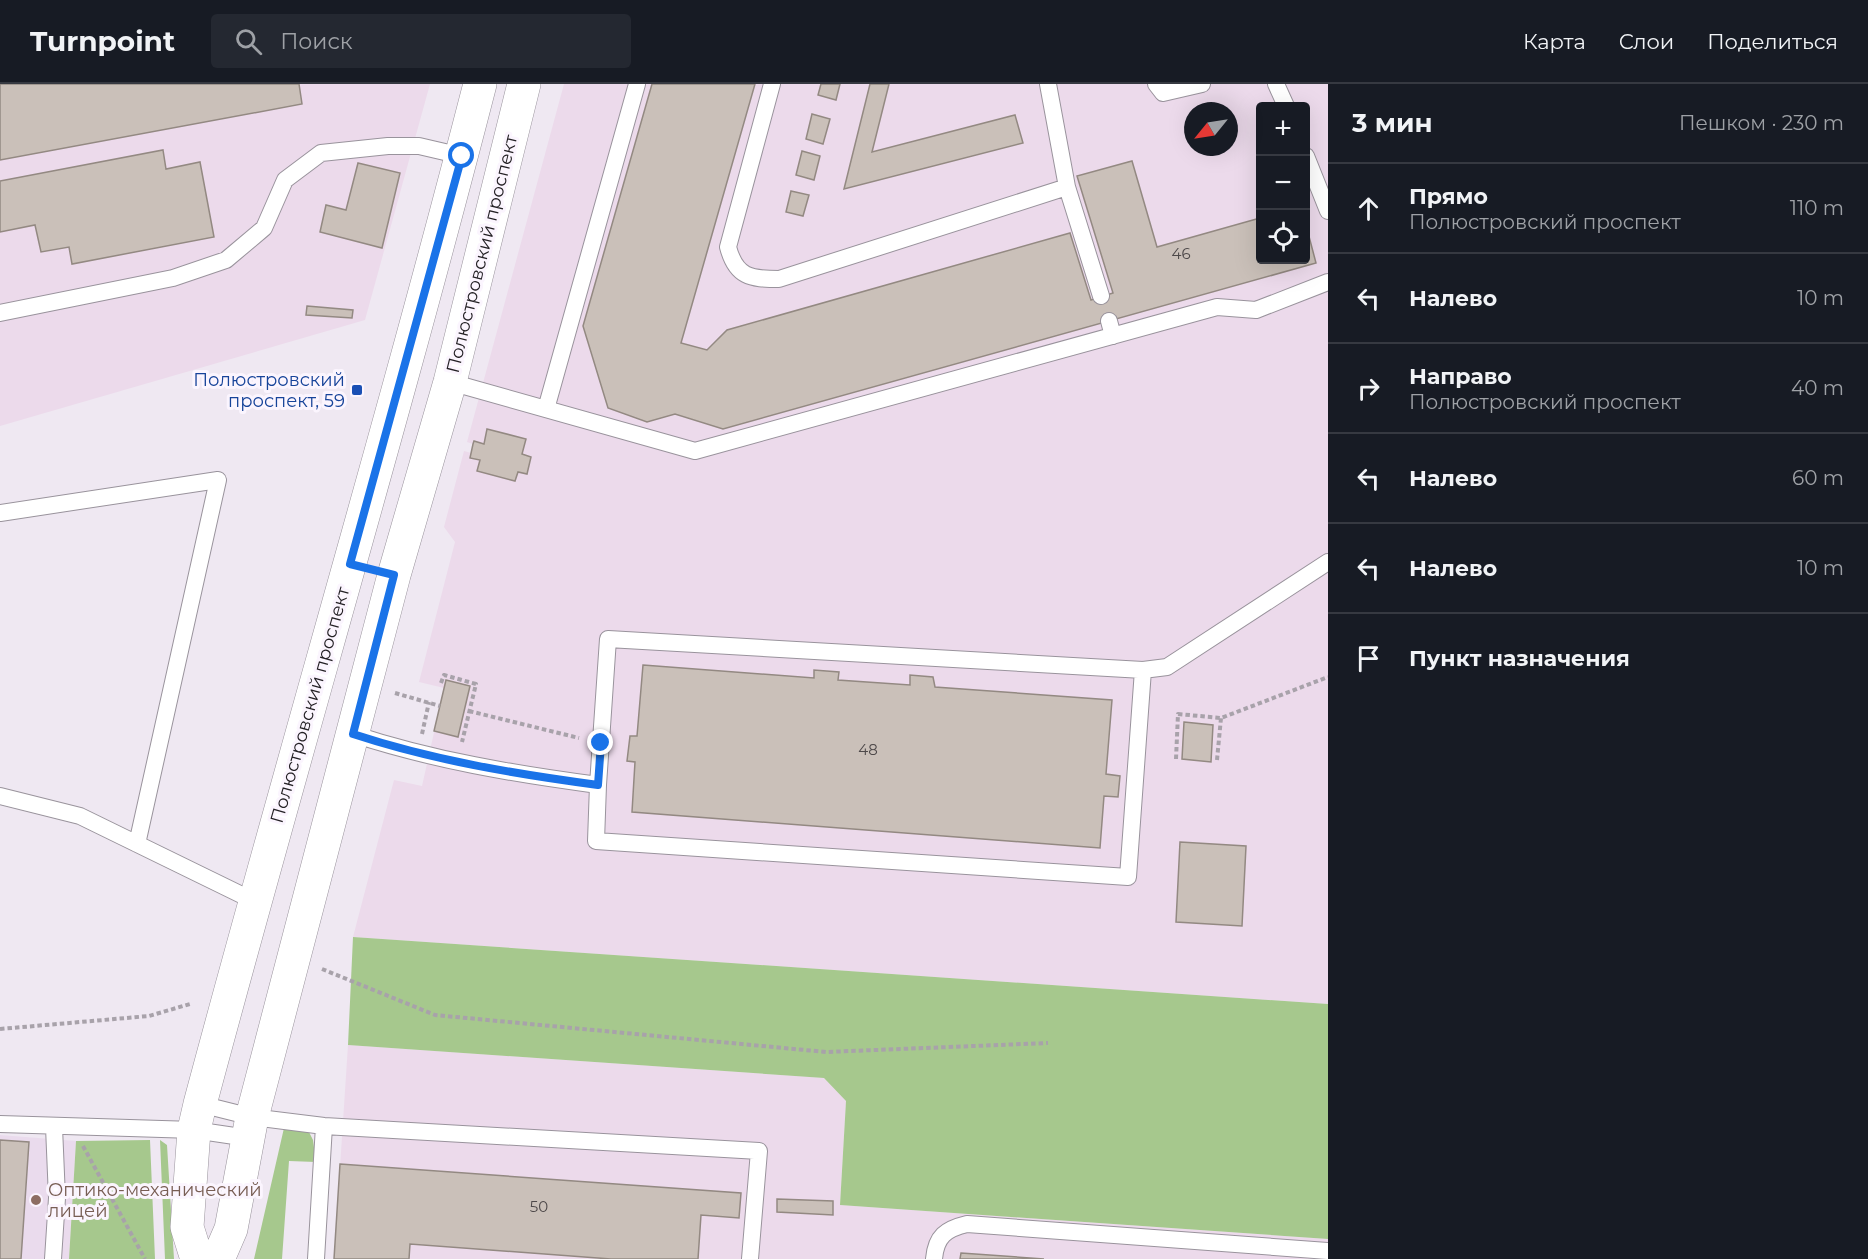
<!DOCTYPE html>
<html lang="ru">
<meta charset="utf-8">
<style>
body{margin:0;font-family:Montserrat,sans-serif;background:#242831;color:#f1f3f6}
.controls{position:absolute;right:18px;top:18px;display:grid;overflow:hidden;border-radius:6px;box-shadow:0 6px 24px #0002}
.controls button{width:54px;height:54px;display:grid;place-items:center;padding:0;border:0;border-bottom:2px solid #363941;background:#171b24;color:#f1f3f6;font:30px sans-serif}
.compass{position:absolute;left:1184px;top:18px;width:54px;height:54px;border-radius:50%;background:#171b24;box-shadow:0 6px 24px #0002;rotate:240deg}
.stop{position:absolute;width:18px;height:18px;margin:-14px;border:4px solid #1a73e8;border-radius:50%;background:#fff}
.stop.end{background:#1a73e8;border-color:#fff;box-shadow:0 2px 6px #0008}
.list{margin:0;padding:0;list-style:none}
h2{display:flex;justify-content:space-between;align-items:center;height:78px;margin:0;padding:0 24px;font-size:26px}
h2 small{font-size:20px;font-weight:400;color:#9ea1a6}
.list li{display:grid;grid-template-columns:39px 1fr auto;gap:18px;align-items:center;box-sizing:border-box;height:90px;padding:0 24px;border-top:2px solid #363941}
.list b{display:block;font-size:22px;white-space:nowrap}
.list p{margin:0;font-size:20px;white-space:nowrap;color:#9ea1a6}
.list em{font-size:20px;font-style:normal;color:#9ea1a6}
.icon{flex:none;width:33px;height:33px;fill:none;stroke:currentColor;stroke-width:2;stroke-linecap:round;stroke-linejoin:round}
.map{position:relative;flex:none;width:1328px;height:1175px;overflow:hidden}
header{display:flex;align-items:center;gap:36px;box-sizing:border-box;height:84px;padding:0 30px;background:#171b24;border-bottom:2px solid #363941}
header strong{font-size:28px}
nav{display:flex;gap:33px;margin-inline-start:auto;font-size:21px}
.search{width:420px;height:54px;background:#242831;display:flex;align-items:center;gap:15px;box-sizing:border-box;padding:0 21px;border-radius:6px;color:#9ea1a6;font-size:22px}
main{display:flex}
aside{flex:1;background:#171b24}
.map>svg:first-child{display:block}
.industrial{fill:#ecdaeb;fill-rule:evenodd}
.education{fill:#eadbed}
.green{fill:#a6c88d}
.building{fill:#cac0b9;stroke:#938982;stroke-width:1.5}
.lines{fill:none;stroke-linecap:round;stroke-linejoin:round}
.service-casing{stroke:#99939c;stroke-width:18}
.secondary-casing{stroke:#99939c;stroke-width:34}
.path{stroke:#a8a2aa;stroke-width:4;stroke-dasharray:4.5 3;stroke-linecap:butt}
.service{stroke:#fff;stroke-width:16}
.secondary{stroke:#fff;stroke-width:33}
.route{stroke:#1a73e8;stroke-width:8}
.transit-dot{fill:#1a4fb4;stroke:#fbf5fe;stroke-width:2}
.education-dot{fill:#8d6e63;stroke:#fbf5fe;stroke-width:2}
.labels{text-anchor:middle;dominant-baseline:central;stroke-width:6;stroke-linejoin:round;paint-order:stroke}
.number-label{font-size:15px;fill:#4e494a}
.street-label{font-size:18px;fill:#242125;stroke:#fbf5fe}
.transit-label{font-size:18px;fill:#164399;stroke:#fbf5fe;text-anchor:end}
.education-label{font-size:18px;fill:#785e54;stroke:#fbf5fe;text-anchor:start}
</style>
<header>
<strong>Turnpoint</strong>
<div class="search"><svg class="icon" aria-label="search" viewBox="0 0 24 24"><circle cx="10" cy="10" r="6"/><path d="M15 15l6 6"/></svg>Поиск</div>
<nav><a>Карта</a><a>Слои</a><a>Поделиться</a></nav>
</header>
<main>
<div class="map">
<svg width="1328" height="1175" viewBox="0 0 1328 1175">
<rect width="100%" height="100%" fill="#efe8f2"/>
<!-- industrial -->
<path class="industrial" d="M 0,0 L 430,0 L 365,236 L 0,342 Z
M 564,0 L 1328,0 L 1328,920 L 353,853 L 394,696 L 422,702 L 444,604 L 419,598 L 455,458 L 444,443 L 464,367 L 471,369 L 473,360 L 467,358 ZM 1260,22 L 1306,22 L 1306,176 L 1260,176 ZM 1193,27 L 1229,27 L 1229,63 L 1193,63 Z
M 348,961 L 824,994 L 846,1017 L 840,1121 L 1328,1155 L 1328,1175 L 334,1175 Z"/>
<!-- education -->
<path class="education" d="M 0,1051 L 76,1057 L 69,1175 L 0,1175 Z"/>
<!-- green -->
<path class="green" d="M 353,853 L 1328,920 L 1328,1155 L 840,1121 L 846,1017 L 824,994 L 348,961 Z
M 284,1044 L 308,1046 L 313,1056 L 316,1078 L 289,1077 L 282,1175 L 254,1175 Z
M 150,1056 L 155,1175 L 69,1175 L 76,1057 Z
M 160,1056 L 167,1061 L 174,1175 L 165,1175 Z"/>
<!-- building -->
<path class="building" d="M 0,0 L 299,0 L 302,20 L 0,76 Z
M 652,0 L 755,0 L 681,259 L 707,266 L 727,246 L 1070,149 L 1091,216 L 1113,209 L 1077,92 L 1132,77 L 1157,163 L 1260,134 L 1260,176 L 1306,176 L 1306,141 L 1316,179 L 723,345 L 675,330 L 647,338 L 608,324 L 583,242 Z
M 821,0 L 840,0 L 836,16 L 818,11 Z
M 870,0 L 889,0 L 872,68 L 1015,31 L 1023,59 L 844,105 Z
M 812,30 L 830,35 L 823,60 L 806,55 Z
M 163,66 L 166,85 L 200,78 L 214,153 L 72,180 L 69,163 L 41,168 L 35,141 L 0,148 L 0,97 Z
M 802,67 L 820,72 L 814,96 L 796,91 Z
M 358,79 L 400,89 L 382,164 L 320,148 L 326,121 L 346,126 Z
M 791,107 L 809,111 L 803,132 L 786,128 Z
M 307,222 L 353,226 L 352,234 L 306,231 Z
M 487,345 L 526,355 L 522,370 L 531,373 L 527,390 L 518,388 L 515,397 L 477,387 L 480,376 L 470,374 L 473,360 L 474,357 L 484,360 Z
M 643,581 L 814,594 L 814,586 L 839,588 L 838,596 L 910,601 L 910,591 L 933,593 L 935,603 L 1112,616 L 1106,690 L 1120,692 L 1118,713 L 1104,712 L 1100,764 L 632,728 L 635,678 L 627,677 L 630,652 L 637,652 Z
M 446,596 L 470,602 L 458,653 L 434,647 Z
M 1184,638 L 1213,641 L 1211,678 L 1182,675 Z
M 1180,758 L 1246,762 L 1242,842 L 1176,838 Z
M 0,1056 L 29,1058 L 21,1175 L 0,1175 Z
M 340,1080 L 741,1109 L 739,1134 L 701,1131 L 698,1175 L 611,1175 L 410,1160 L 409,1175 L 334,1175 Z
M 777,1115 L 833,1117 L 833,1131 L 777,1128 Z
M 961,1169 L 1044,1175 L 960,1175 Z"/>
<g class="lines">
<defs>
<path id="service" d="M 772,0 L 728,163 C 736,193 750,195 779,195 L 1067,103
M 1048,0 L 1067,103 L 1101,212
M 1156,0 L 1163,9 L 1202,0
M 1276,0 L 1286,22
M 1306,72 L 1328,127
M 0,229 L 173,194 L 226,176 L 264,144 L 285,96 L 321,69 L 388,62 L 419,62 L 462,72
M 1109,237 L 1113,252
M 450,298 L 695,367 L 1217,223 L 1256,226 L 1328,198
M 546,325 L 637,0
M 0,429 L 218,396 L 137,760
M 1143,586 L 1167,583 L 1328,478
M 353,650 C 432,676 515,690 598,701 L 596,757 L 1128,793 L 1143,586 L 608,555 L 598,701
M 0,712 L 80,732 L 254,817
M 200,1020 L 252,1033 L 324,1042 L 759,1067 L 750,1175
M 0,1040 L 194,1046 L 248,1054
M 53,1175 L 57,1114 L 54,1043
M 316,1175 L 324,1042
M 934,1175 C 936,1152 946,1145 967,1140 L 1328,1167"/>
<path id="secondary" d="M 197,1175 L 187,1143 L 194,1046 L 200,1020 C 291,679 392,342 480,0
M 218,1175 L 231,1145 L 252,1033 L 394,491 L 450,298 L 524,0"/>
</defs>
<!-- service casing -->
<use href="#service" class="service-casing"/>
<!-- secondary casing -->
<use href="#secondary" class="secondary-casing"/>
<!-- path -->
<path class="path" d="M 441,599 L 444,591 L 476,600 L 462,658
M 395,609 L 440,622
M 469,627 L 579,654
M 422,650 L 429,618
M 1176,675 L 1178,630 L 1221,634 L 1328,593
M 1217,676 L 1221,634
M 322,885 L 435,931 L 826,968 L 1048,959
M 0,945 L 149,932 L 190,920
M 83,1062 L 145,1175"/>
<!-- service -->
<use href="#service" class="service"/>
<!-- secondary -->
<use href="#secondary" class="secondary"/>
</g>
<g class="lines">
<!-- route -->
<path class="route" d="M 462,72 L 350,480 L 394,491 L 353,650 C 432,676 515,690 598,701 L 601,659"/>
</g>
<!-- markers -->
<rect class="transit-dot" x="351" y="300" width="12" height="12" rx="3"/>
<circle class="education-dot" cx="36" cy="1116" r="6"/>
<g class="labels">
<!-- number labels -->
<g class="number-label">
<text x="1181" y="169">46</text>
<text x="868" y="665">48</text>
<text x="539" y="1122">50</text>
</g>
<!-- street labels -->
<g class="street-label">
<text transform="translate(482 170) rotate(-76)">Полюстровский проспект</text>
<text transform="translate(310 621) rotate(-74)">Полюстровский проспект</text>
</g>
<!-- transit labels -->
<g class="transit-label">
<text x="345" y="296">Полюстровский<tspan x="345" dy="21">проспект, 59</tspan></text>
</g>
<!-- education labels -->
<g class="education-label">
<text x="48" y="1106">Оптико-механический<tspan x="48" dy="21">лицей</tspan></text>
</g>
</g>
</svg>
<div class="controls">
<button>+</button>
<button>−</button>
<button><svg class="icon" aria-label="locate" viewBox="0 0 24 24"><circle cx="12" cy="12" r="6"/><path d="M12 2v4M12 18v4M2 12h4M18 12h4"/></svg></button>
</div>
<svg class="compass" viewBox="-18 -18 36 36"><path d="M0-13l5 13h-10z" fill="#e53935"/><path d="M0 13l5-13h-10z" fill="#9ea1a6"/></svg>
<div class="stop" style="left:462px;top:72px"></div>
<div class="stop end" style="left:601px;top:659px"></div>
</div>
<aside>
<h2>3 мин<small>Пешком · 230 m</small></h2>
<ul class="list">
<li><svg class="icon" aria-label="ahead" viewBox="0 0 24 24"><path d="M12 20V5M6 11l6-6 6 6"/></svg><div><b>Прямо</b><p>Полюстровский проспект</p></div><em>110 m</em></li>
<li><svg class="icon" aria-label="left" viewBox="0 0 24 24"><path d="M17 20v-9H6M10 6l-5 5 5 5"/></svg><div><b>Налево</b></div><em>10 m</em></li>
<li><svg class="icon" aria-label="right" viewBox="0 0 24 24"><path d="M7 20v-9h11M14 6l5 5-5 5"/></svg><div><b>Направо</b><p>Полюстровский проспект</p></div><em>40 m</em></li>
<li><svg class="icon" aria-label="left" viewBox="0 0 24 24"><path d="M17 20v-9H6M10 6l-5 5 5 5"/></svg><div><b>Налево</b></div><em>60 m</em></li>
<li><svg class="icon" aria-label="left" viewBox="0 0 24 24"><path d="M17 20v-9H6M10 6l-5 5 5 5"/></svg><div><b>Налево</b></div><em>10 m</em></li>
<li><svg class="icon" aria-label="arrive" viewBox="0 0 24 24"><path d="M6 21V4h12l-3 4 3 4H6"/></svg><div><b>Пункт назначения</b></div></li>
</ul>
</aside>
</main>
